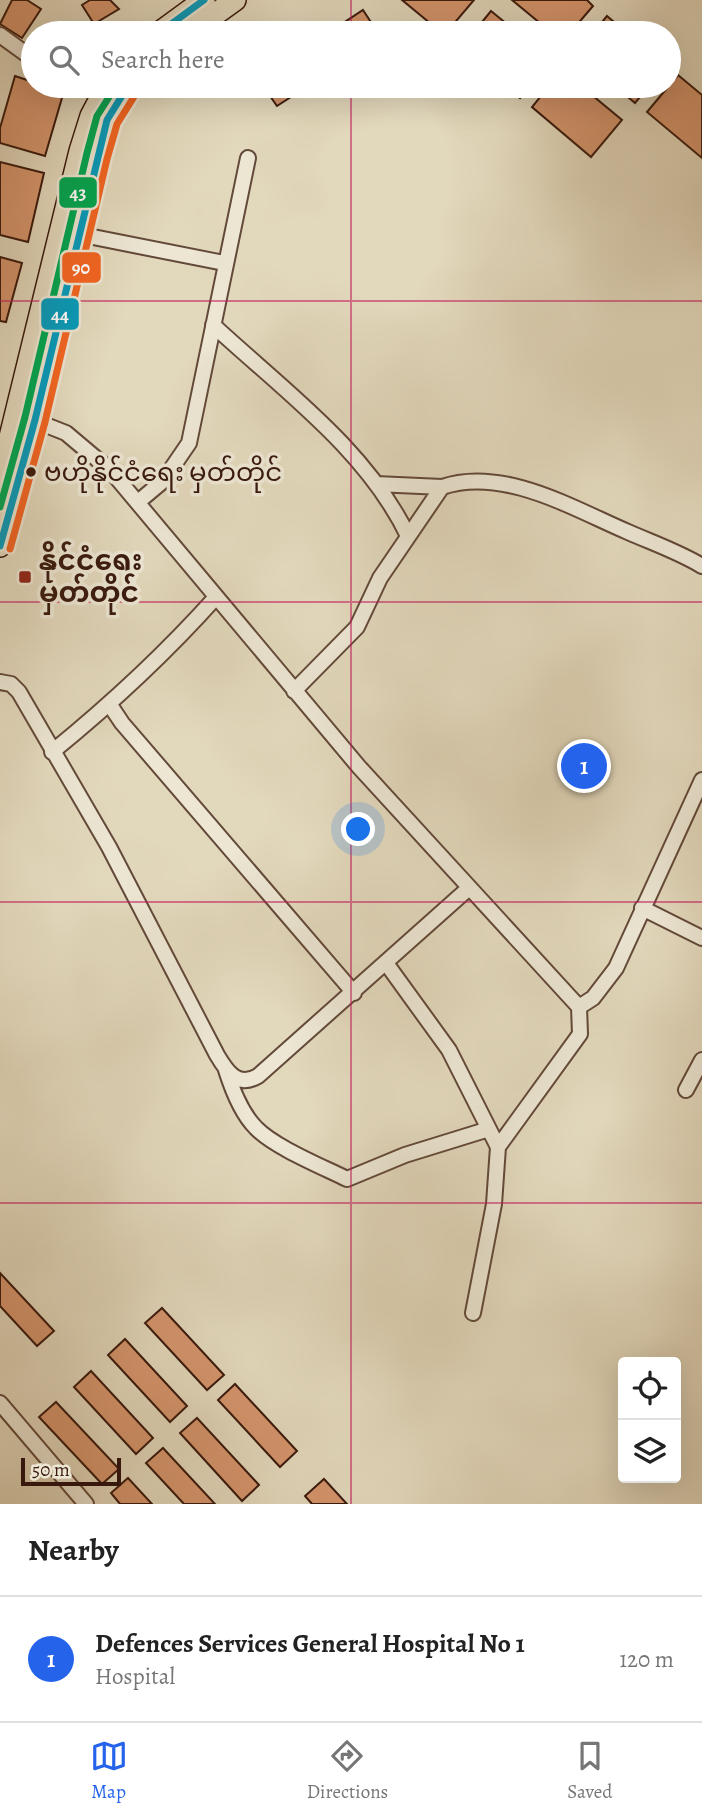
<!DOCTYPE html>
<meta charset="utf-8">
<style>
body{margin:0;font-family:Alegreya,"Noto Sans Myanmar",serif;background:#f6f6f6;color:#222}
.controls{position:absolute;right:21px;bottom:21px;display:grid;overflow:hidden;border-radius:7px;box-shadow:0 7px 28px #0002}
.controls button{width:63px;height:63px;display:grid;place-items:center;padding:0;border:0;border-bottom:2px solid #e0e0e0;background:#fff;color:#222;font:35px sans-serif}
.scale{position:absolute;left:21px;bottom:18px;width:100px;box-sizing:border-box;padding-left:7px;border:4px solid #39190d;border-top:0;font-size:19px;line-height:24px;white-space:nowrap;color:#39190d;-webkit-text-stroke:5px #ece6d3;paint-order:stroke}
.you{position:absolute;left:359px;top:830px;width:24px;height:24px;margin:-18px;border:5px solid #fff;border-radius:50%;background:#1a73e8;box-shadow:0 0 0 10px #1a73e833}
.badge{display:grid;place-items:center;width:46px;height:46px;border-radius:50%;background:#2563eb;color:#fff;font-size:23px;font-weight:700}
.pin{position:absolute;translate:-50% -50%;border:4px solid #fff;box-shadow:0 2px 7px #0006}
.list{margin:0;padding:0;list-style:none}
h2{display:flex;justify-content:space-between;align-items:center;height:91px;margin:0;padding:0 28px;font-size:30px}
h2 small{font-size:23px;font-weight:400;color:#767676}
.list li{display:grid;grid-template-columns:46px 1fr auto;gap:21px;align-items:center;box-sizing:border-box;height:126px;padding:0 28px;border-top:2px solid #e0e0e0}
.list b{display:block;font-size:26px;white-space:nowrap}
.list p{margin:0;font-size:23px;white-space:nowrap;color:#767676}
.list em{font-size:23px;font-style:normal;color:#767676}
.icon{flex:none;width:38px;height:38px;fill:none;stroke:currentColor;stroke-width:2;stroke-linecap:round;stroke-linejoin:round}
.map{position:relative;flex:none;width:702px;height:1504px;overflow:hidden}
.search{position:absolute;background:#fff;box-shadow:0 7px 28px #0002;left:21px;right:21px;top:21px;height:77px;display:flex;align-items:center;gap:18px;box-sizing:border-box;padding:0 24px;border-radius:38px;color:#767676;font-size:26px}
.sheet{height:217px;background:#fff}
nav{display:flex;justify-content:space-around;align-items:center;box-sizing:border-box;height:98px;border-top:2px solid #e0e0e0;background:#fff;font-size:19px;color:#767676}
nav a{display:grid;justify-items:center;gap:4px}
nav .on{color:#2563eb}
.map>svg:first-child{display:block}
.building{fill:#d5956d;stroke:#39190d;stroke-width:2}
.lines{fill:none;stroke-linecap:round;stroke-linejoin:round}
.minor-casing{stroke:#634939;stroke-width:18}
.highway-casing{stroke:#39190d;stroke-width:24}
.minor{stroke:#ece6d3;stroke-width:14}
.highway{stroke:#e2d8bc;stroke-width:21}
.bus-1-casing{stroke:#ece6d3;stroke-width:12}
.bus-2-casing{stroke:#ece6d3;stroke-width:12}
.bus-3-casing{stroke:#ece6d3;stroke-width:12}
.bus-1{stroke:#069bbb;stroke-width:7}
.bus-2{stroke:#f26522;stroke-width:7}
.bus-3{stroke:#00a651;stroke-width:7}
.grid{fill:none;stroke:#c2185b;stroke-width:2;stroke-opacity:0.55}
.bus-dot{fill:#39190d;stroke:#ece6d3;stroke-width:2.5}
.poi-dot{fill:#8f2418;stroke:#ece6d3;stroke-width:2.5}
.labels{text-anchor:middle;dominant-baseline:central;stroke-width:7;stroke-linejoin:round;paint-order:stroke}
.bus-label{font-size:26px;fill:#39190d;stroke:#ece6d3;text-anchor:start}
.poi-label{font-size:28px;font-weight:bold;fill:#39190d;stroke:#ece6d3;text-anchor:start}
.line-badge{stroke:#ece6d3;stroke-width:2.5}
.badge-label{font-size:19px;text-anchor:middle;font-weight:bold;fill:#fff}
</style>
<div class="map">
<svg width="702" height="1504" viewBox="0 0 702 1504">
<rect width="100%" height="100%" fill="#e2d8bc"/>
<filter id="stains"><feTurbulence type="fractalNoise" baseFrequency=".00286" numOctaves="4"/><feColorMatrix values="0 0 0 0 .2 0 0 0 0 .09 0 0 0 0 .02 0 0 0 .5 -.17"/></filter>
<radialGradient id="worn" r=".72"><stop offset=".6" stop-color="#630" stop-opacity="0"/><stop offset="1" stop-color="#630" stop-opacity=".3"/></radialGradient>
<!-- building -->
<path class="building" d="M 12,0 L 27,0 L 41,9 L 22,38 L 0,24 Z
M 90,0 L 110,0 L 119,9 L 94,24 L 82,5 Z
M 402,0 L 474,0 L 446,33 L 442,33 Z
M 512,0 L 587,0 L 593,6 L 570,33 L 552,33 Z
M 363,10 L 378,33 L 328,33 Z
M 491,11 L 518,33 L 473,33 Z
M 607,16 L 627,33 L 593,33 Z
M 678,75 L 702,95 L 702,158 L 647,112 Z
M 15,76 L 33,82 L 33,86 L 64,91 L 45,156 L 0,143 L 0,128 Z
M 263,86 L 308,86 L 277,106 Z
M 505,86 L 530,86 L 520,98 Z
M 549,86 L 581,86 L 622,120 L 591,157 L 532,107 Z
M 615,86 L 649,86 L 635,103 Z
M 0,162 L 44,173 L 28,242 L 0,235 Z
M 0,257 L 22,263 L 6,322 L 0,321 Z
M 0,1273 L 54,1331 L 37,1346 L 0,1306 Z
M 162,1308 L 224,1375 L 207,1390 L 145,1323 Z
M 125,1339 L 187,1406 L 170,1422 L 108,1355 Z
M 91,1371 L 153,1438 L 136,1454 L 74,1387 Z
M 235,1384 L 297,1451 L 280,1467 L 218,1400 Z
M 56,1402 L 119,1469 L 102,1484 L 39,1417 Z
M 197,1418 L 259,1485 L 242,1501 L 180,1433 Z
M 163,1448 L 215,1504 L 184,1504 L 146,1463 Z
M 128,1478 L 152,1504 L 120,1504 L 111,1493 Z
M 324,1479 L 347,1504 L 312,1504 L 305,1496 Z"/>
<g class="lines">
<defs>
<path id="minor" d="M 0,35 L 33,59
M 78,234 L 224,263
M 213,325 C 282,389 367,450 408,536
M 28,418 L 66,433 L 111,471 L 359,767 L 579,1007 L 580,1034 L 498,1147
M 376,484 L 442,487
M 138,502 L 163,481 L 189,443 L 248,158
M 0,682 L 11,684 L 19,692 L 109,847 L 217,1055 C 227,1072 238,1088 258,1076 L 469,888
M 294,691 L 357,627 L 380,578 L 442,487 C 503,466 574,509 628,532 C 653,543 679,552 702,566
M 110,705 L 122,723 L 354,993
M 52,752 C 111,704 165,654 216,597
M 642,908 L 702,938
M 386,963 L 449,1050 L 498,1147 L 494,1204 L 473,1313
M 579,1007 L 593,998 L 616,968 L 702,780
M 226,1070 C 232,1089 242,1114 256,1128 C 274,1147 323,1167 347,1179 L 405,1155 L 489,1129
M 686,1090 L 702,1060
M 0,1403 L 86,1504"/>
<path id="highway" d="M 159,33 L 204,0
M 189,33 L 235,0
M 0,478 L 80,151 L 91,116 L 107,86
M 0,546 L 35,420 L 97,156 L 107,120 L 128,86"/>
</defs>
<!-- minor casing -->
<use href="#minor" class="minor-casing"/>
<!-- highway casing -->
<use href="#highway" class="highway-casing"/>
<!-- minor -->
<use href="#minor" class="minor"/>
<!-- highway -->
<use href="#highway" class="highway"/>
<defs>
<path id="bus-1" d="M 159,33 L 204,0
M 0,546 L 35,420 L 107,120 L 128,86"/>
<path id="bus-2" d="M 10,549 L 45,422 L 107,159 L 117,124 L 137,92"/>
<path id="bus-3" d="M 0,507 L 25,417 L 87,153 L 97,116 L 116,86"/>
</defs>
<!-- bus-1 casing -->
<use href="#bus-1" class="bus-1-casing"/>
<!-- bus-2 casing -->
<use href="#bus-2" class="bus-2-casing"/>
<!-- bus-3 casing -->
<use href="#bus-3" class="bus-3-casing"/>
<!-- bus-1 -->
<use href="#bus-1" class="bus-1"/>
<!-- bus-2 -->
<use href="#bus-2" class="bus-2"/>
<!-- bus-3 -->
<use href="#bus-3" class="bus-3"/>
</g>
<!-- grid -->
<path class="grid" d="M 351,0 L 351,33M 351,86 L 351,1504M 0,301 L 702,301M 0,602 L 702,602M 0,902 L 702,902M 0,1203 L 702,1203"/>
<!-- markers -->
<circle class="bus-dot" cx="31" cy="472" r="6"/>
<rect class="poi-dot" x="18" y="570" width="14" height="14" rx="3.5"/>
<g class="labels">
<!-- bus labels -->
<g class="bus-label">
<text x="44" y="472">ဗဟိုနိုင်ငံရေး မှတ်တိုင်</text>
</g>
<!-- poi labels -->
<g class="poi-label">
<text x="39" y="561">နိုင်ငံရေး<tspan x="39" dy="32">မှတ်တိုင်</tspan></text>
</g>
</g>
<g class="line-badge">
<rect x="58" y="176" width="40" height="33" rx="7" fill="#00a651"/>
<rect x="61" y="251" width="41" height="33" rx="7" fill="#f26522"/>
<rect x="40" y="297" width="40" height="34" rx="7" fill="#069bbb"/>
</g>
<g class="badge-label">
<text x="78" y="199">43</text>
<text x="81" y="274">90</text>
<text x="60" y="321">44</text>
</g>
<rect width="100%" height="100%" filter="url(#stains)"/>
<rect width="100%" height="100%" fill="url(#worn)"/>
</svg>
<div class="controls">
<button><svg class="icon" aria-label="locate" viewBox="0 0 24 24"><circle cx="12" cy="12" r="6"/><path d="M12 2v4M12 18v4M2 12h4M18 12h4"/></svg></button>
<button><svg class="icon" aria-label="layers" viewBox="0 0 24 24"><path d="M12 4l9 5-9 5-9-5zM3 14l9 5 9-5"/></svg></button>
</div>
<div class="scale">50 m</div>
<div class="you"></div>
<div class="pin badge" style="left:584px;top:766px">1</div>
<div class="search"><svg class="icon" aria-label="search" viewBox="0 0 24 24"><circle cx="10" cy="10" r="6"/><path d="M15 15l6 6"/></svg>Search here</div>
</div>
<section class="sheet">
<h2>Nearby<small></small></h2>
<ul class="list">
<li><span class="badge">1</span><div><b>Defences Services General Hospital No 1</b><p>Hospital</p></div><em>120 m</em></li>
</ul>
</section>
<nav>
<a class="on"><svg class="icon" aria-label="map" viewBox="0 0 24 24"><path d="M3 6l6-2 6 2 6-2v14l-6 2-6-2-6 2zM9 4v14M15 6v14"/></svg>Map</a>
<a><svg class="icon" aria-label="directions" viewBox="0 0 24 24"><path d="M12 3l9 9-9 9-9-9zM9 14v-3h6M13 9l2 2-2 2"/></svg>Directions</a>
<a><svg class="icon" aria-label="saved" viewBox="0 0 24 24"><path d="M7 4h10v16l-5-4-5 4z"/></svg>Saved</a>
</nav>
